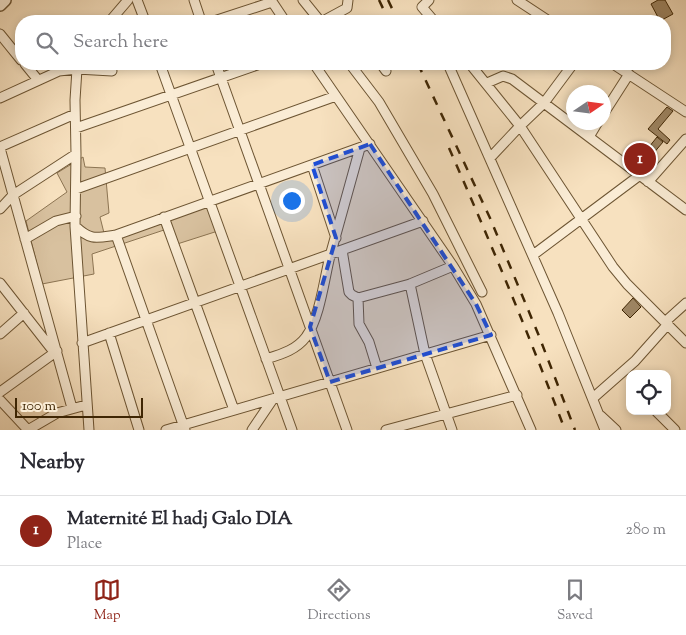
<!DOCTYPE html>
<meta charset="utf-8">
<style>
body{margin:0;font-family:"Sorts Mill Goudy",serif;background:#f7f7f7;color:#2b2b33}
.controls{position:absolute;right:15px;bottom:15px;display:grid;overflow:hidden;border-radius:10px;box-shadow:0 2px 8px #0003}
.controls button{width:45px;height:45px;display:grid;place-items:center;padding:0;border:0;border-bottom:1px solid #e1e1e2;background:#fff;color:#2b2b33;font:25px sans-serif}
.compass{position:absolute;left:566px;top:85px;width:45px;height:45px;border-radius:50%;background:#fff;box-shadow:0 2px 8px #0003;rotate:77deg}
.scale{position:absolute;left:15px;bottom:12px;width:128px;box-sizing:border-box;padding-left:5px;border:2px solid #3f2604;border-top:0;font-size:14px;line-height:18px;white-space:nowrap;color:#3f2604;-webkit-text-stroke:4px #faecd5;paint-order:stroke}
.you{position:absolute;left:291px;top:200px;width:18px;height:18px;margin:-12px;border:4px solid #fff;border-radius:50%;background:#1a73e8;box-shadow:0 0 0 8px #1a73e833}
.badge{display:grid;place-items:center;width:32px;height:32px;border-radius:50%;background:#8f2418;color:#fff;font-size:16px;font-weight:700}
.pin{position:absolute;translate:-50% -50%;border:2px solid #fff;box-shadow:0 1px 5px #0006}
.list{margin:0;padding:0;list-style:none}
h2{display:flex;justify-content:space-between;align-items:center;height:65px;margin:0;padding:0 20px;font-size:21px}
h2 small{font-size:16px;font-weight:400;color:#7c7c81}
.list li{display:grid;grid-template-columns:32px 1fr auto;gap:15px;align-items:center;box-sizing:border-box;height:70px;padding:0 20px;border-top:1px solid #e1e1e2}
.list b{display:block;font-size:19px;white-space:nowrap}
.list p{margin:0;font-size:16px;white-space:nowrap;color:#7c7c81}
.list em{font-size:16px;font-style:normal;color:#7c7c81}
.icon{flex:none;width:28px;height:28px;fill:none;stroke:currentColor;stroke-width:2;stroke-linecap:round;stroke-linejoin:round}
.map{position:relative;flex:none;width:686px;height:430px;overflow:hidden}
.search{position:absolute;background:#fff;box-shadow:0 2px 8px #0003;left:15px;right:15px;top:15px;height:55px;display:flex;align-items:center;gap:12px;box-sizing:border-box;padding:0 18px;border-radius:20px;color:#7c7c81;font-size:19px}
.sheet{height:135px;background:#fff}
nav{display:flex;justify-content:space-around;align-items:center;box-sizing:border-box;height:70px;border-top:1px solid #e1e1e2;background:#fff;font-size:14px;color:#7c7c81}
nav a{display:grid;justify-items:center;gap:2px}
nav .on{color:#8f2418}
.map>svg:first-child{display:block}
.green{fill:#d8c19f;stroke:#8c7452}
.building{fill:#9f8765;stroke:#3f2604}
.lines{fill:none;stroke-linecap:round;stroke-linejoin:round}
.minor-casing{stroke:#6d5533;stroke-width:11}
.tertiary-casing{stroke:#6d5533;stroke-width:14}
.minor{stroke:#faecd5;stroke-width:9}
.tertiary{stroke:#faecd5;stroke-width:11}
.rail{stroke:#3f2604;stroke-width:2.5;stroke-dasharray:9 9;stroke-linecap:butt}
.marked{fill:#1d4ed8;fill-opacity:0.2;stroke:#1d4ed8;stroke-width:4;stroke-dasharray:10 6;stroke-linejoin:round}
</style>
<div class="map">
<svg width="686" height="430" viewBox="0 0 686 430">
<rect width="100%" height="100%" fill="#f7e1bf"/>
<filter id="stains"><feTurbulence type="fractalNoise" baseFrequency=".004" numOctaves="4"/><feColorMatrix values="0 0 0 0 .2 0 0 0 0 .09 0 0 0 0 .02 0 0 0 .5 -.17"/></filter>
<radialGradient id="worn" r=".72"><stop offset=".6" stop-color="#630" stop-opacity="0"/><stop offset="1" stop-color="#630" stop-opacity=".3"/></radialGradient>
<!-- green -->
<path class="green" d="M 83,157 L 85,167 L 105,168 L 109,213 L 100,217 L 105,237 L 210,199 L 221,230 L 171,246 L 164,230 L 92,254 L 94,274 L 42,284 L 26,221 L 67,192 L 57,173 Z"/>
<!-- building -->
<path class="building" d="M 658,0 L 665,0 L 673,14 L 660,21 L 651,4 Z
M 667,107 L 673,111 L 658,129 L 670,140 L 667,144 L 648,129 Z
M 657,137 L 663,142 L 641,168 L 631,161 L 641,149 L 645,152 Z
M 633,298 L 641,307 L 630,318 L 622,310 Z"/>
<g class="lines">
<defs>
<path id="minor" d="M 137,0 L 145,21
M 194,0 L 201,21
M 271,0 L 285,21
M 303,0 L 320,21
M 429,0 L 422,7 L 434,21
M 517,0 L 549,21
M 110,21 L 128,0
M 214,21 L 272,2
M 323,21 L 347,8 L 348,0
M 0,34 L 21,60
M 25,64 L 38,80
M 80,64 L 77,69 L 75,100 L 76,154 L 75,226 L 89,430
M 160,64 L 292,430
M 216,64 L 347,430
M 314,64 L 453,266 L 476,304 L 531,430
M 350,64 L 379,102 L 433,194 L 482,292
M 381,64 L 386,71
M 448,64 L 558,313 L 605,430
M 470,64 L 520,126 L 613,267 L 627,284 L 686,343
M 613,64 L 686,112
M 487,83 L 503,76 L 512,79 L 686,210
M 0,98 L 59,71 L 77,69 L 112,71
M 604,113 L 629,74
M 76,128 L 260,64
M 589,137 L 598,122
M 0,147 L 75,114
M 0,148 L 72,408
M 490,158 L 520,126 L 544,103 L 573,64
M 312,165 L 336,238
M 648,182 L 686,139
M 76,189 L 336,96
M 0,209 L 13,195 L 76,154
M 164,217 L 234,410
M 75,226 C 91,241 96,238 116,235 L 370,144
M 116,235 L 185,430
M 25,239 L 56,221 L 76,216
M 342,250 L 349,292 L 352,295 L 358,298 L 359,324 L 369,342 L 377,368
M 533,255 L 640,175
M 0,283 L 54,352
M 410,284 L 425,354 L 452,430
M 358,298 L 410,284 L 453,266
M 666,321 L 686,303
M 109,333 L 139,430
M 0,334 L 24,313
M 82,343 L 423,221
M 266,359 C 282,354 296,350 306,337 C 320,317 324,280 330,256 C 340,220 350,184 360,148
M 0,392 L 57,351
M 593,398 L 635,361 L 668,324
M 0,400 L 28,430
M 656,411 L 675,430
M 601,416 L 616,430
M 28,430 L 57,413 L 86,405
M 166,430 L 491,335
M 252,430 L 273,399
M 386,430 L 517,395"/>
<path id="tertiary" d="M 0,5 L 5,0"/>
</defs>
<!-- minor casing -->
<use href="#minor" class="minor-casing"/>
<!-- tertiary casing -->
<use href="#tertiary" class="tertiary-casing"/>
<!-- minor -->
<use href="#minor" class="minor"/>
<!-- tertiary -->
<use href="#tertiary" class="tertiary"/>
<!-- rail -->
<path class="rail" d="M 379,0 L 389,21
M 388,0 L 398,21
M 418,64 L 490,218 L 539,336 L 575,430
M 449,148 C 490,241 529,335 565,430"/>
</g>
<!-- marked area -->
<path class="marked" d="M 370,144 L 476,304 L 491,335 L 330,382 L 310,327 L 336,238 L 312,165 Z"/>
<rect width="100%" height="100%" filter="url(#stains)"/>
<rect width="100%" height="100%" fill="url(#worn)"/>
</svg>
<div class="controls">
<button><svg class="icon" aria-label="locate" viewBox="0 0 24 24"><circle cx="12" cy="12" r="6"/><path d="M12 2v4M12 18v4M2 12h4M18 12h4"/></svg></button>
</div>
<svg class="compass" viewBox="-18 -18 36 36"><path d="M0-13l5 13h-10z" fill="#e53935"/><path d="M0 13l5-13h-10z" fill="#7c7c81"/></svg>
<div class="scale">100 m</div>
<div class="you"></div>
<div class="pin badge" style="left:640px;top:159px">1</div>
<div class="search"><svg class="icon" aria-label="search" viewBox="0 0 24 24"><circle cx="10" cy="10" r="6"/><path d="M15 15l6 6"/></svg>Search here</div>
</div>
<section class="sheet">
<h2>Nearby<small></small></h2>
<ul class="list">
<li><span class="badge">1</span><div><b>Maternité El hadj Galo DIA</b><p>Place</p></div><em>280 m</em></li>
</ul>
</section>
<nav>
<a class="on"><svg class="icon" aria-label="map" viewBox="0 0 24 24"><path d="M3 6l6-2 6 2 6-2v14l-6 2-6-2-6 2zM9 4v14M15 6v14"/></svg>Map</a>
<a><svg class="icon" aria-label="directions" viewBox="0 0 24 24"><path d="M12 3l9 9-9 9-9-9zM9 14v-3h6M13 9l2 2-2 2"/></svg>Directions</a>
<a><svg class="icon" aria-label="saved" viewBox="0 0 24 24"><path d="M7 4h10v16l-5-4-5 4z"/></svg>Saved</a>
</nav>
